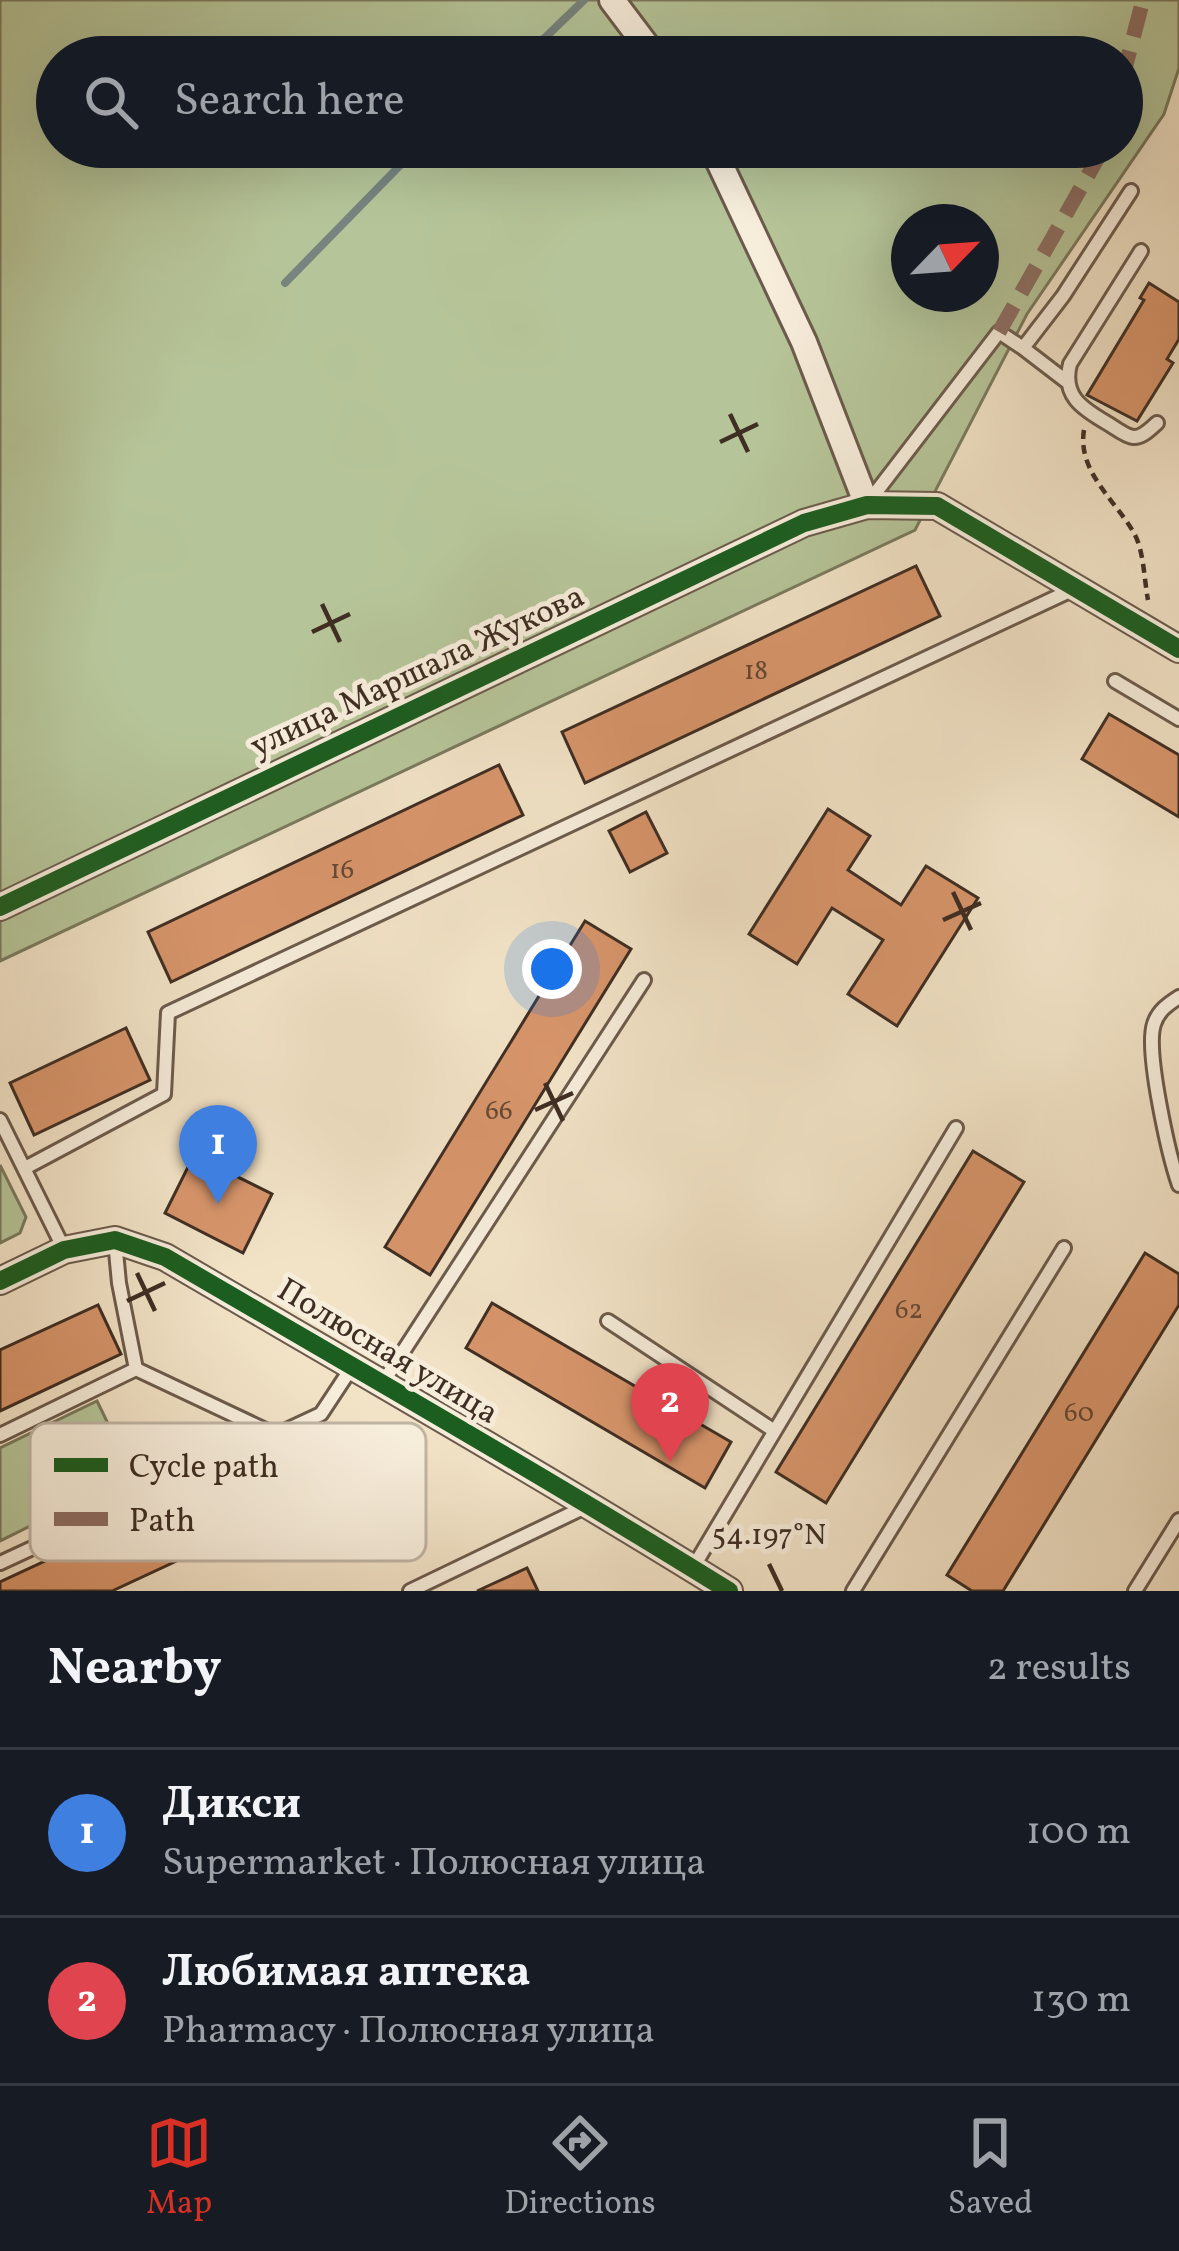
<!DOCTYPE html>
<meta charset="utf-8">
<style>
body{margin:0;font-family:Vollkorn,serif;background:#242831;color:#f1f3f6}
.compass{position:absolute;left:891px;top:204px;width:108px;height:108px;border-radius:50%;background:#171b24;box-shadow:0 12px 48px #0002;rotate:65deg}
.you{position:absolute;left:552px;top:969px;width:42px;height:42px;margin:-30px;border:9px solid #fff;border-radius:50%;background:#1a73e8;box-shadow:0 0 0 18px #1a73e833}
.badge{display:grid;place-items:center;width:78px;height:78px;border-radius:50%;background:#d93025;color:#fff;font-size:39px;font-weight:700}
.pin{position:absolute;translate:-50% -99px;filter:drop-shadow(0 3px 6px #0008)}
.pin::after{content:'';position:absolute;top:63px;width:42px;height:36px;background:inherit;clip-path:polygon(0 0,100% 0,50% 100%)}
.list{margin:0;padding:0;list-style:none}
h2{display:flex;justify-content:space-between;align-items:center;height:156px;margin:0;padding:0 48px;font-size:51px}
h2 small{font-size:39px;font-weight:400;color:#9ea1a6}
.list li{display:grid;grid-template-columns:78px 1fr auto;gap:36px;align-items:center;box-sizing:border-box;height:168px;padding:0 48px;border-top:3px solid #363941}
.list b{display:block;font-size:45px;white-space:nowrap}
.list p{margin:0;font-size:39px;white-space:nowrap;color:#9ea1a6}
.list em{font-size:39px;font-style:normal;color:#9ea1a6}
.icon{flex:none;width:66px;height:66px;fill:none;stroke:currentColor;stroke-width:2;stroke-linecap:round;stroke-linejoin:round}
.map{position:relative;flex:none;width:1179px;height:1591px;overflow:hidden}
.search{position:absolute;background:#171b24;box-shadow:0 12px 48px #0002;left:36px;right:36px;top:36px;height:132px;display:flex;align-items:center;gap:30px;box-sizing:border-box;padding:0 42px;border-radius:66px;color:#9ea1a6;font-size:45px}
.sheet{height:492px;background:#171b24}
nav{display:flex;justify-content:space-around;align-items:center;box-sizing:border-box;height:168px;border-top:3px solid #363941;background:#171b24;font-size:33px;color:#9ea1a6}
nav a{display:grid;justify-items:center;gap:6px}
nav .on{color:#d93025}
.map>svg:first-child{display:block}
.green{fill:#b6c599;stroke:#7a7a5e;stroke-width:3;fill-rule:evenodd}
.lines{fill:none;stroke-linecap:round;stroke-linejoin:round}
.stream{stroke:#77847f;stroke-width:8}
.building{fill:#d8956b;stroke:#3f2e23;stroke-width:3}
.lane-casing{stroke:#6c5b4c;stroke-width:18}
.street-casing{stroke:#6c5b4c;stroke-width:30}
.path{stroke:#3f2e23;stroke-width:4.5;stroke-dasharray:9 6;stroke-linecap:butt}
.lane{stroke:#f7eddb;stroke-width:12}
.street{stroke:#f7eddb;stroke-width:24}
.quiet{stroke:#8d6e63;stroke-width:15;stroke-dasharray:30 15;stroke-linecap:butt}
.cycleway-casing{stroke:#f7eddb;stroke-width:26}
.cycleway{stroke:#1b5e20;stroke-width:18}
.ticks{fill:none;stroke:#3f2e23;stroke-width:4.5}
.labels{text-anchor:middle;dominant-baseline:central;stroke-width:10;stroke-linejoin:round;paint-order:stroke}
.number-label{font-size:27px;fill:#654835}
.street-label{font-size:33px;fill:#3f2e23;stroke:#f7eddb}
.key{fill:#f7eddb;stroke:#c0b4a4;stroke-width:3}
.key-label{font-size:33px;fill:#3f2e23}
.ticks-label{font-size:30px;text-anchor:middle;fill:#3f2e23;stroke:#f7eddb;stroke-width:10;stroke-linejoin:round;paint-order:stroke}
</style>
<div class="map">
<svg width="1179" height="1591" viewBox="0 0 1179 1591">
<rect width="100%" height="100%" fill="#f2e3c7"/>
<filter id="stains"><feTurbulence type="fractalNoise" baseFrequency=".00167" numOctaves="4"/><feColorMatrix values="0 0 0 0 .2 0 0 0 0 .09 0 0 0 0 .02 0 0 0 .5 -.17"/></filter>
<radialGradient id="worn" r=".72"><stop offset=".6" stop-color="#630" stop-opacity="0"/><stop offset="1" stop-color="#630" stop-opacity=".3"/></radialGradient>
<!-- green -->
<path class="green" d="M 0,0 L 1179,0 L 1179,68 L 1164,114 L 1027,314 L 915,530 L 0,961 ZM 57,57 L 1122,57 L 1122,147 L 57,147 ZM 909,222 L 981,222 L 981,294 L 909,294 Z
M 0,1165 L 26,1217 L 20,1233 L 0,1243 Z
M 97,1401 L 133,1475 L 0,1541 L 0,1448 Z"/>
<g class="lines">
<!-- stream -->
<path class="stream" d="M 525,57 L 584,0
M 285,283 L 418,147"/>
</g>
<!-- building -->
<path class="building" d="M 1149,283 L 1179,302 L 1179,339 L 1167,359 L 1173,363 L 1137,421 L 1087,395 L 1144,300 L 1140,298 Z
M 916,566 L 940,616 L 585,783 L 562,732 Z
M 1109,714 L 1179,755 L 1179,817 L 1082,759 Z
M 499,765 L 523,815 L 171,982 L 148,932 Z
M 828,809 L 870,836 L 848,870 L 901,905 L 926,866 L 978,898 L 897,1026 L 848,994 L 883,940 L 832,908 L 797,964 L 749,934 Z
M 646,812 L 667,853 L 630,872 L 609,831 Z
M 585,921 L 631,949 L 430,1275 L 385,1247 Z
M 126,1028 L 150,1080 L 34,1135 L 10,1083 Z
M 973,1151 L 1024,1182 L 826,1503 L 776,1472 Z
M 194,1155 L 272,1194 L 243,1253 L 165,1213 Z
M 1145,1253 L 1179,1274 L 1179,1305 L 1003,1591 L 972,1591 L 947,1575 Z
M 492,1303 L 731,1442 L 705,1488 L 466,1348 Z
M 98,1305 L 121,1354 L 0,1411 L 0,1350 Z
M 312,1437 L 336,1487 L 112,1591 L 0,1591 L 0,1582 Z
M 527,1568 L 538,1591 L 477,1591 L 490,1585 Z"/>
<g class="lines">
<defs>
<path id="lane" d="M 1141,251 L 1070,364 C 1062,395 1081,408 1107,423 C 1114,427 1125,436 1133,437 C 1142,438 1150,429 1157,423
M 1023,348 L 1066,381
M 867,504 L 999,332 L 1023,348 L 1063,296 L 1131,191
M 1115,681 L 1179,719
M 1179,997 C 1168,1004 1158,1011 1154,1024 C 1145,1051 1169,1156 1179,1185
M 0,1120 L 64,1249
M 25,1168 L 164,1094 L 168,1013 L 1076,588
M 608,1321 L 773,1430
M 136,1369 L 276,1435
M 382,1384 L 644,980
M 0,1435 L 136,1369 L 119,1283 L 115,1241
M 0,1563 L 321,1414 L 352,1367
M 694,1566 L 956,1128
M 410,1591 L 585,1507
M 853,1591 L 1064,1248
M 1135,1591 L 1179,1520"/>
<path id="street" d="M 612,0 L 655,57
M 712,147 L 804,342 L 867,505
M 0,907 L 804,523 L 867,505 L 937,506 L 1179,649
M 0,1281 L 64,1250 L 115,1240 L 165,1257 C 353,1367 544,1476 729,1591"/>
</defs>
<!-- lane casing -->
<use href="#lane" class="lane-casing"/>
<!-- street casing -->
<use href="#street" class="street-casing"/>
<!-- path -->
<path class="path" d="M 1084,430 C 1077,471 1115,500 1134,533 C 1144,551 1144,579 1148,600"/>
<!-- lane -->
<use href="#lane" class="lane"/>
<!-- street -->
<use href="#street" class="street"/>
<!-- quiet -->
<path class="quiet" d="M 1122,80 L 1143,0
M 999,332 L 1104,147"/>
<defs>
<path id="cycleway" d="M 0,907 L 804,523 L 867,505 L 937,506 L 1179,649
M 0,1281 L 64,1250 L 115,1240 L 165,1257 C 353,1367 544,1476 729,1591"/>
</defs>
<!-- cycleway casing -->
<use href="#cycleway" class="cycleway-casing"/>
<!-- cycleway -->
<use href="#cycleway" class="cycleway"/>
</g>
<!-- ticks -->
<path class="ticks" d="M 730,414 L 748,452M 720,442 L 758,424M 322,604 L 340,642M 312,632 L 350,614M 953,892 L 971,930M 943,920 L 981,903M 545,1083 L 563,1121M 535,1110 L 573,1093M 137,1273 L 155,1311M 127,1301 L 165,1283M 769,1564 L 782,1591"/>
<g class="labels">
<!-- number labels -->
<g class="number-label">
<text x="756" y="672">18</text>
<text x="342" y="871">16</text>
<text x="499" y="1112">66</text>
<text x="909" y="1311">62</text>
<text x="1079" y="1414">60</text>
</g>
<!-- street labels -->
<g class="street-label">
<text transform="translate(418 673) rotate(-25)">улица Маршала Жукова</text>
<text transform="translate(387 1353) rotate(31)">Полюсная улица</text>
</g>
</g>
<!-- legend -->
<rect x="30" y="1423" width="396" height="138" rx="18" class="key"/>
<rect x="54" y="1458" width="54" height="14" fill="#1b5e20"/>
<rect x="54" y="1512" width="54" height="14" fill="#8d6e63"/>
<g class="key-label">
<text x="129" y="1477">Cycle path</text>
<text x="129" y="1531">Path</text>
</g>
<g class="ticks-label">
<text x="769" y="1544">54.197°N</text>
</g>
<rect width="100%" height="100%" filter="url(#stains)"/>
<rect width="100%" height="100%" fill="url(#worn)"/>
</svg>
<svg class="compass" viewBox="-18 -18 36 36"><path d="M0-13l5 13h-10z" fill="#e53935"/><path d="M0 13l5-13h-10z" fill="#9ea1a6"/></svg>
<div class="you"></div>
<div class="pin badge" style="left:218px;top:1204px;background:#3f7fe0">1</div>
<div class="pin badge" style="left:670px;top:1462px;background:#e0444e">2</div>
<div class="search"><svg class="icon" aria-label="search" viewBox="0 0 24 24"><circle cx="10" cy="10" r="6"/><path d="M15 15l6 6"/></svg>Search here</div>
</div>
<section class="sheet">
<h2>Nearby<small>2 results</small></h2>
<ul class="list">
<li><span class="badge" style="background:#3f7fe0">1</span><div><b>Дикси</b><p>Supermarket · Полюсная улица</p></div><em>100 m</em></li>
<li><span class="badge" style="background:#e0444e">2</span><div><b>Любимая аптека</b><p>Pharmacy · Полюсная улица</p></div><em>130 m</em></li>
</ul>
</section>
<nav>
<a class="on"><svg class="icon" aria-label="map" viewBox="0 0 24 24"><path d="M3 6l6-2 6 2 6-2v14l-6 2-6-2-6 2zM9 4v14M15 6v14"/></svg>Map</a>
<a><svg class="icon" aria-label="directions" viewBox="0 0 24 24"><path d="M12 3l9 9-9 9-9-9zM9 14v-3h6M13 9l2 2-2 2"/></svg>Directions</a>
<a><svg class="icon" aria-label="saved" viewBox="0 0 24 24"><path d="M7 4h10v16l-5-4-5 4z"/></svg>Saved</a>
</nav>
